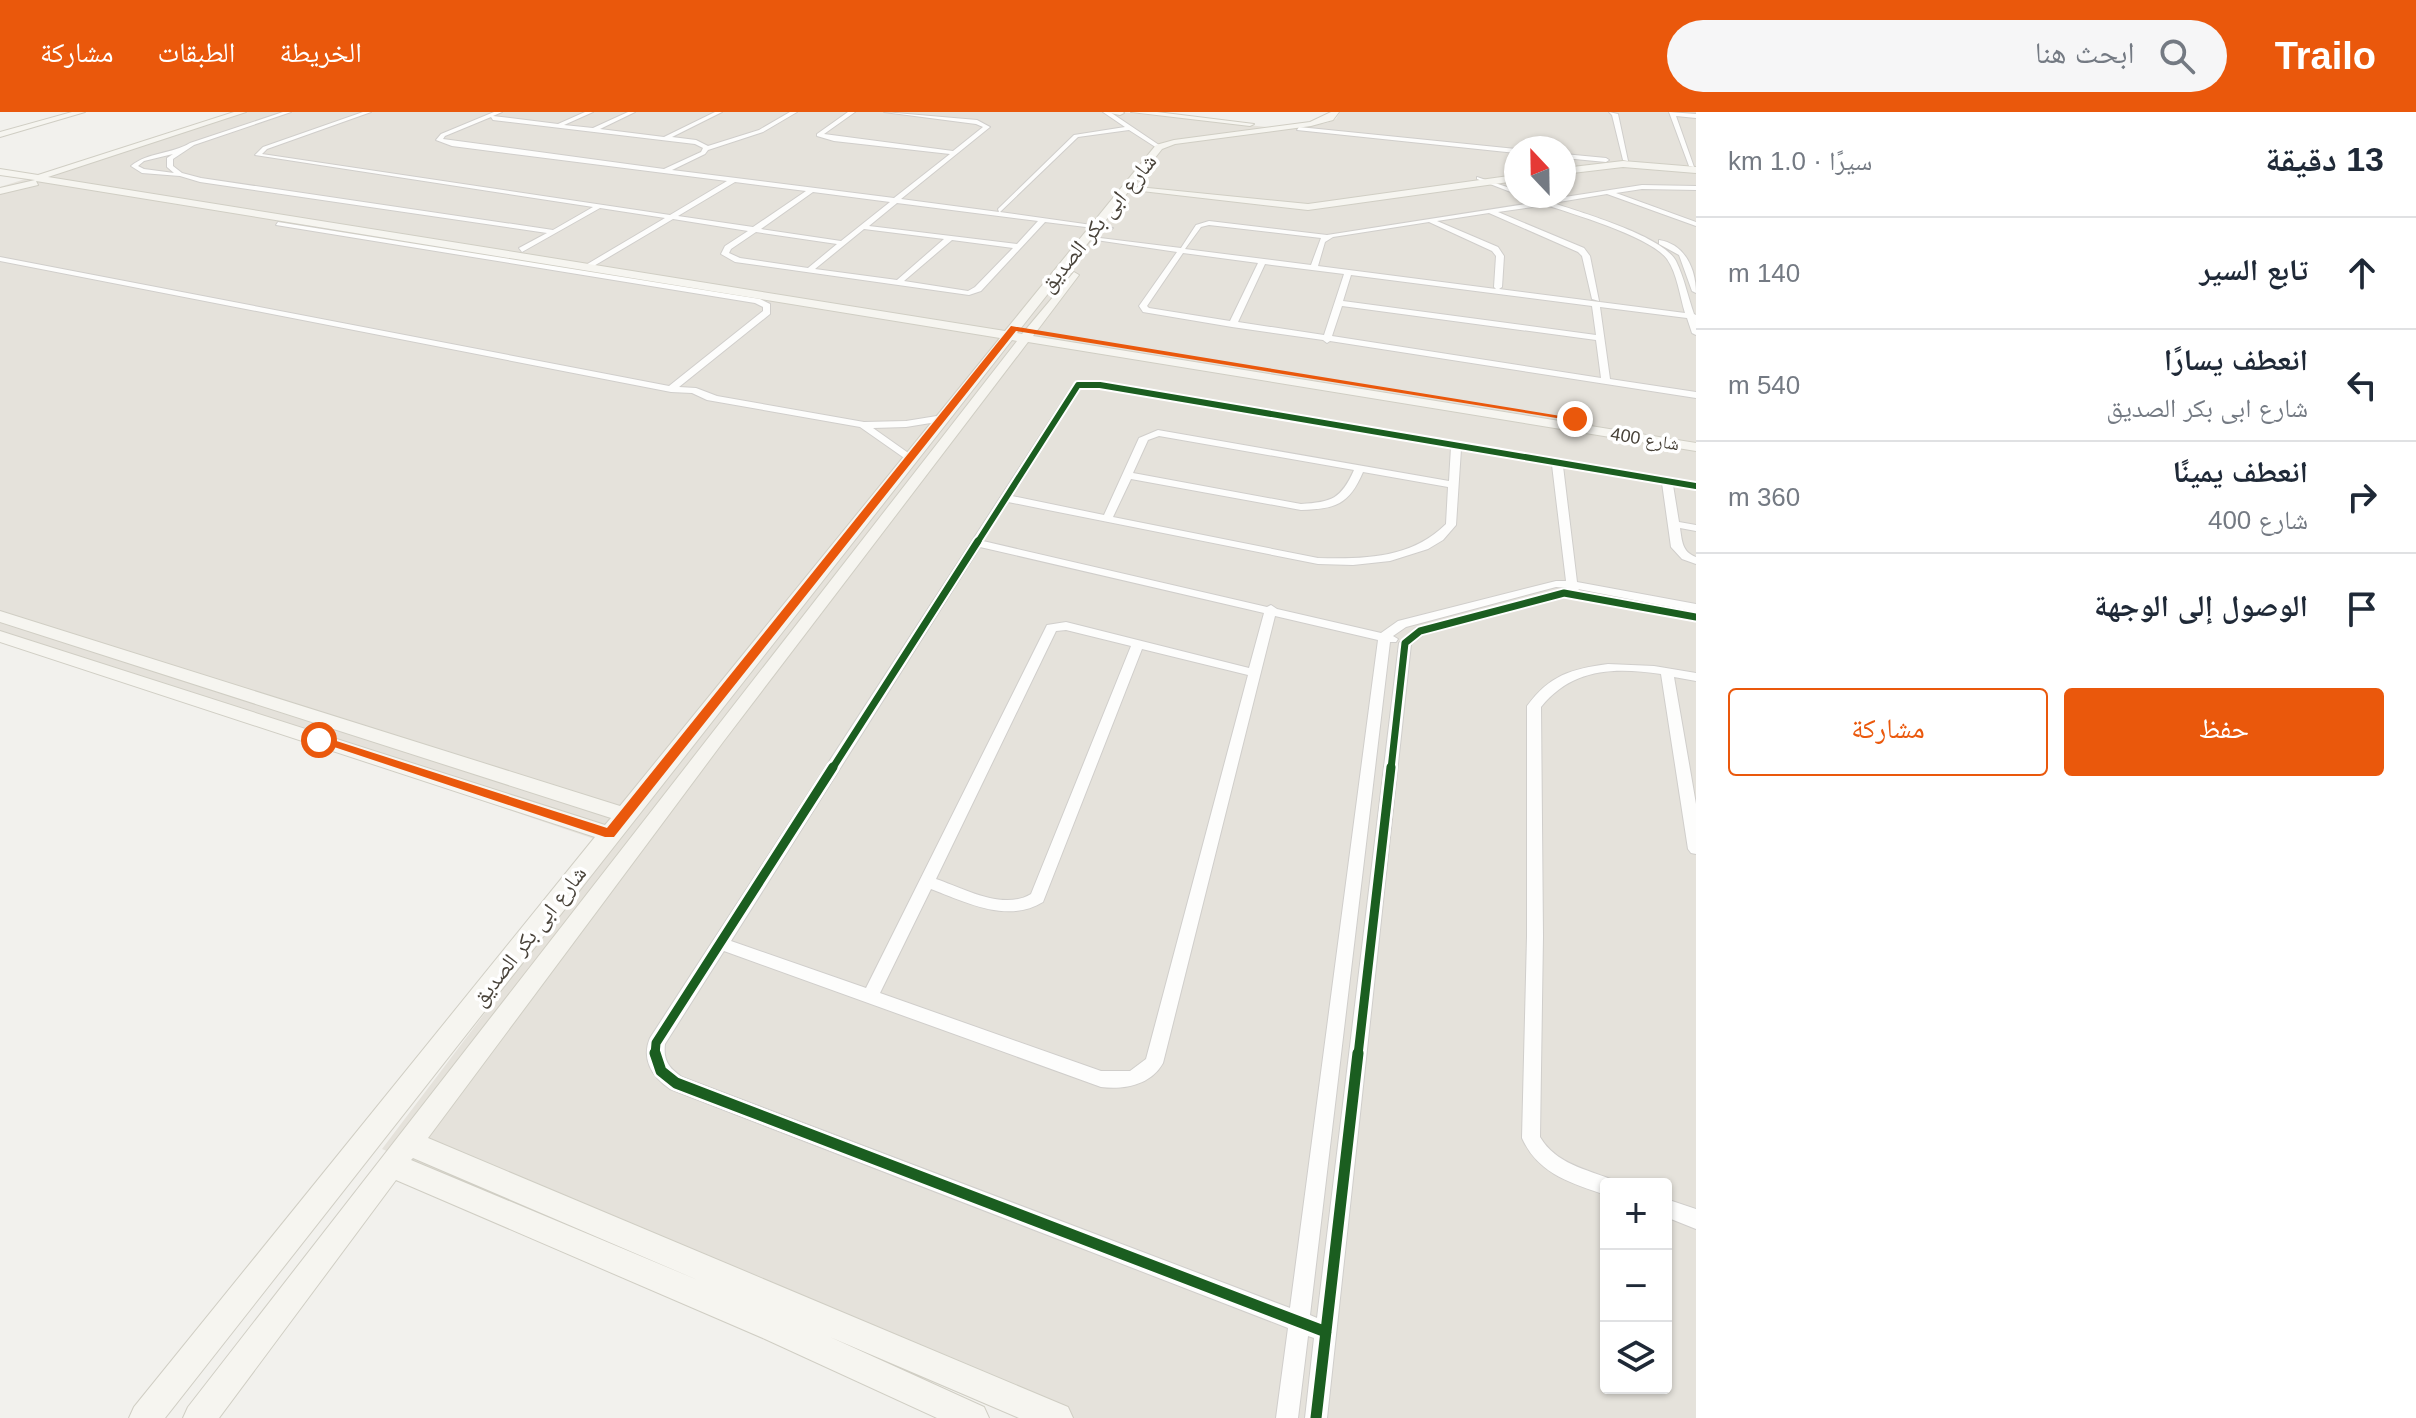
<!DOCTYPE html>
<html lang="ar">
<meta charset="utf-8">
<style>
body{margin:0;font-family:Helvetica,"Noto Naskh Arabic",sans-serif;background:#f6f6f7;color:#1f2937;direction:rtl}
.controls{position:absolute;right:24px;bottom:24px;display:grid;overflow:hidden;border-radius:8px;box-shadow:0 2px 6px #0004}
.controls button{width:72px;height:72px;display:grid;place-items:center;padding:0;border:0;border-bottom:2px solid #e0e1e3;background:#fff;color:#1f2937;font:40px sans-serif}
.compass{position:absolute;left:1504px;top:24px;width:72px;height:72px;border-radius:50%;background:#fff;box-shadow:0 2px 6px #0004;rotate:338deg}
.stop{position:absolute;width:24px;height:24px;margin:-18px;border:6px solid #ea580c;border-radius:50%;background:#fff}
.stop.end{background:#ea580c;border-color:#fff;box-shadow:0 2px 8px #0008}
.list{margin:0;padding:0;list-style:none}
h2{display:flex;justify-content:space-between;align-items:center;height:104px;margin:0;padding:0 32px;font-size:34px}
h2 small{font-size:26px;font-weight:400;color:#747a83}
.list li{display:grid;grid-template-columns:52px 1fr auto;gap:24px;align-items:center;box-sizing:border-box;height:112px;padding:0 32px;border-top:2px solid #e0e1e3}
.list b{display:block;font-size:30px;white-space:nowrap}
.list p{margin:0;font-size:26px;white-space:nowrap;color:#747a83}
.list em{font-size:26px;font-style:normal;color:#747a83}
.actions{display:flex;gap:16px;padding:24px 32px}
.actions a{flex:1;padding:18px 0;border:2px solid #ea580c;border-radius:8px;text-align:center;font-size:28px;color:#ea580c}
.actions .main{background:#ea580c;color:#fff}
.icon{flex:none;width:44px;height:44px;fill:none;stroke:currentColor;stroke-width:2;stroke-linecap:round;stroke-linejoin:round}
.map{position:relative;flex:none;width:1696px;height:1306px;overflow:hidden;direction:ltr}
header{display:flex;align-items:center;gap:48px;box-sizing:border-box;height:112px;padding:0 40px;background:#ea580c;color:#fff}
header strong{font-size:38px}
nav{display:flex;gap:44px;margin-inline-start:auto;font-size:28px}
.search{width:560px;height:72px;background:#f6f6f7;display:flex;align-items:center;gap:20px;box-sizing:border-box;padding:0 28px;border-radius:44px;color:#747a83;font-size:30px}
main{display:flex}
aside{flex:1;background:#fff}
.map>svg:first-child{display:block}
.residential{fill:#e5e2db;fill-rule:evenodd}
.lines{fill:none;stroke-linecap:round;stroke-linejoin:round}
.street-casing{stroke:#d0cecb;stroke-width:2}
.secondary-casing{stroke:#d0cec4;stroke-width:2}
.street{fill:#fdfdfc;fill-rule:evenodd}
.secondary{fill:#f6f5f0;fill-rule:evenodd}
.cycleway-far3-casing{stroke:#fff;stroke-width:10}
.cycleway-far2-casing{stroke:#fff;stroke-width:11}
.cycleway-far1-casing{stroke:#fff;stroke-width:14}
.cycleway-casing{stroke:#fff;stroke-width:16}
.cycleway-far3{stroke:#1b5e20;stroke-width:6}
.cycleway-far2{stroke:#1b5e20;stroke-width:7}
.cycleway-far1{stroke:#1b5e20;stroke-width:9}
.cycleway{stroke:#1b5e20;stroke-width:11}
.route{fill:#ea580c}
.labels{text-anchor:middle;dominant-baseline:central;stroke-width:7;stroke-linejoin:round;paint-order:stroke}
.far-street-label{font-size:18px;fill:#484239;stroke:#fff}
.street-label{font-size:22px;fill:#484239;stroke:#fff}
</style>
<header>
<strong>Trailo</strong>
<div class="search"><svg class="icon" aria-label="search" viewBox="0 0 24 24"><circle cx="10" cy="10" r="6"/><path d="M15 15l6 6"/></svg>ابحث هنا</div>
<nav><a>الخريطة</a><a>الطبقات</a><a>مشاركة</a></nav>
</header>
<main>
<aside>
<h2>13 دقيقة<small>سيرًا · 1.0 km</small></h2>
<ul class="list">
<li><svg class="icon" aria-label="ahead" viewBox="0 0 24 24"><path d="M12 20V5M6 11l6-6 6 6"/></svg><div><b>تابع السير</b></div><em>140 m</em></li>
<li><svg class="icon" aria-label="left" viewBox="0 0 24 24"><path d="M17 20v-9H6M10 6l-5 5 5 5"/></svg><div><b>انعطف يسارًا</b><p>شارع ابى بكر الصديق</p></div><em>540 m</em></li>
<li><svg class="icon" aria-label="right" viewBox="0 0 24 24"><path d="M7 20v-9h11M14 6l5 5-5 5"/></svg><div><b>انعطف يمينًا</b><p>شارع 400</p></div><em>360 m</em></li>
<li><svg class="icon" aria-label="arrive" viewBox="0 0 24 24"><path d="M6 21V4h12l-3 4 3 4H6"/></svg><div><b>الوصول إلى الوجهة</b></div></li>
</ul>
<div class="actions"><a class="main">حفظ</a><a>مشاركة</a></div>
</aside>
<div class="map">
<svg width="1696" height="1306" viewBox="0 0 1696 1306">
<rect width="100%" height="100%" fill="#f2f1ed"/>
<!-- residential -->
<path class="residential" d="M 236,0 L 1120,0 L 1288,17 L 1327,11 L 1336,7 L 1340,0 L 1696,0 L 1696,1306 L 1018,1306 L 382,1037 L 612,733 L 0,525 L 0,75 ZM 1516,36 L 1564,36 L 1564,84 L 1516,84 ZM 1606,1072 L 1666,1072 L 1666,1276 L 1606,1276 Z"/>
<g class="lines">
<defs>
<path id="street" d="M 283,0 L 291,0 L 194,33 L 173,47 L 173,54 L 182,61 L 201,66 L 553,118 L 593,95 L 255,43 L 263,35 L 363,0 L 371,0 L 267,37 L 262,42 L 670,103 L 727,69 L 452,34 L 436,28 L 441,22 L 494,0 L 502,0 L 493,4 L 558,12 L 585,0 L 593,0 L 564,13 L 593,16 L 628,0 L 635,0 L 600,17 L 664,25 L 715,0 L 722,0 L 672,25 L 696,28 L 708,34 L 759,18 L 790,0 L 797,0 L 763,20 L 708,38 L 705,42 L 672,58 L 894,86 L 950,42 L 834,29 L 817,24 L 817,22 L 848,0 L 855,0 L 824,22 L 953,39 L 983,15 L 976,12 L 884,0 L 977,8 L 990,15 L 901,87 L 999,100 L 998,97 L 1074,23 L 1125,15 L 1103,0 L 1110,0 L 1162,35 L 1157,36 L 1129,18 L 1078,25 L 1000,100 L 1113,116 L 1110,118 L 1045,110 L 981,179 L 969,183 L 735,150 L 721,142 L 725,134 L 748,119 L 673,107 L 587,158 L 583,156 L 584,154 L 665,106 L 600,96 L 522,140 L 519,136 L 547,121 L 200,70 L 180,64 L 142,61 L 131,54 C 148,40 172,42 190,31 ZM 491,5 L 493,8 L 695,32 L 703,36 L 701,40 L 664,57 L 443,27 L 445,24 ZM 173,42 L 167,46 L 167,55 L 174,61 L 144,57 L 138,54 L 144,49 ZM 735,70 L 806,79 L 753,115 L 678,104 ZM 813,80 L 890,90 L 841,129 L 761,117 ZM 897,91 L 1038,109 L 1017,132 L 869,114 ZM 864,117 L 944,127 L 897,168 L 815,157 ZM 756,120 L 837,132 L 808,156 L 740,146 L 729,141 L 731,137 ZM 952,128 L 1013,136 L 975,175 L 968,179 L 904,169 Z
M 1609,0 L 1618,2 L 1628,49 L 1623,48 L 1612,3 Z
M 1669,0 L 1696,2 L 1696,6 L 1676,4 L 1694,55 L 1689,54 Z
M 1299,15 L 1516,37 L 1516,41 L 1297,18 Z
M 1564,42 L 1606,46 L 1609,48 L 1606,50 L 1564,46 Z
M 1477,65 L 1516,78 L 1516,82 L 1477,67 Z
M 1642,73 L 1696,74 L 1696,78 L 1642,77 L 1616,81 L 1696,110 L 1696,114 L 1607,82 L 1553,91 C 1580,100 1663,124 1676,149 C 1684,165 1688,185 1694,202 L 1696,203 L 1696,223 L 1692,221 L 1687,206 L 1600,195 L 1610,267 L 1696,280 L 1696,286 L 1330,229 L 1327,231 L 1323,228 L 1232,215 L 1143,200 L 1139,194 L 1177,140 L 1096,128 L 1100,126 L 1181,136 L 1196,113 L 1209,109 L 1327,123 L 1538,90 L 1536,88 L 1539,86 L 1549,89 L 1552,87 ZM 1546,93 C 1573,102 1651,125 1667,147 C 1677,161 1680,185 1685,201 L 1499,177 L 1502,175 L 1504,144 L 1498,135 L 1437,109 L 1489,101 L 1578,140 L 1582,144 L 1592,187 L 1599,189 L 1590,144 L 1584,136 L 1498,100 ZM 1429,110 L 1492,139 L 1496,144 L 1494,175 L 1496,177 L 1318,154 L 1325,130 L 1333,125 ZM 1209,113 L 1321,126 L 1311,153 L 1185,137 L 1201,115 ZM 1183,141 L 1258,151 L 1230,209 L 1149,196 L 1147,194 ZM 1265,152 L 1344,162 L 1324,223 L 1238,210 ZM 1351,163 L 1592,194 L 1596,223 L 1343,189 ZM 1342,194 L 1596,228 L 1601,266 L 1332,224 Z
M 278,110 L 760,187 L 770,192 L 770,202 L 679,275 L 696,276 L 717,284 L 864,310 L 906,309 L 943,303 L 948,306 L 943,309 L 906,315 L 873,316 L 914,345 L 915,347 L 910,350 L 860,315 L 707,288 L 692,281 L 671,280 L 0,149 L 0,145 L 669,274 L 763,199 L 763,195 L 755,191 L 276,113 Z
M 1659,128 C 1685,132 1696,157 1696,181 L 1692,179 L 1679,143 L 1659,132 Z
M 1078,270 L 1100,270 L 1696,371 L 1696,377 L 1673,373 L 1679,410 L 1696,413 L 1696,419 L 1680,416 C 1682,429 1682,440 1696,445 L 1696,452 L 1682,447 L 1671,435 L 1662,371 L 1563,354 L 1577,470 L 1696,492 L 1696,500 L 1578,477 L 1584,482 L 1582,484 L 1556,486 L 1424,522 L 1411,532 L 1327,1306 L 1305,1306 L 1314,1226 L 1308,1224 L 1298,1306 L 1276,1306 L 1288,1216 L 670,977 C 652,965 641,947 650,926 L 1073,273 ZM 1081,276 L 1100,276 L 1451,335 L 1449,369 L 1158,318 L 1139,326 L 1104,403 L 1012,384 ZM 1159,324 L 1354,358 C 1341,387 1332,390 1301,392 L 1133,361 L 1148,328 ZM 1461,337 L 1552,353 L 1566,469 L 1556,469 L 1398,509 L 1381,521 L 1277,497 L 1271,493 L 1267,495 L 983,429 L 1008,390 L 1318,452 L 1353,453 L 1390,449 L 1428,437 L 1443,428 L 1456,413 ZM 1363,360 L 1448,375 L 1446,412 C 1411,447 1364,447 1318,446 L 1113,405 L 1131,367 L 1301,398 C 1335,397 1349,393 1363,360 ZM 980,435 L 1264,501 L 1249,556 L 1066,510 L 1047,513 L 866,876 L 731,829 ZM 1556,475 L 1567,476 L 1567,478 L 1552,480 L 1416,516 L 1399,531 L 1317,1206 L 1310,1203 L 1390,530 L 1396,530 L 1398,527 L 1393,524 L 1406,515 ZM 1275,504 L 1378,528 L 1290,1196 L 682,965 C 669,956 663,949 665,932 L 724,839 L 1101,975 C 1124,978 1151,973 1163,951 ZM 1066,518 L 1131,534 L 1031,782 C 1003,799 963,776 936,767 L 1056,519 ZM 1142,537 L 1248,563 L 1146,947 L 1130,959 L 1101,959 L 880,881 L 931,777 C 965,790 1008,812 1043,790 Z
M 1608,552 L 1654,554 L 1696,561 L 1696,569 L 1674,565 L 1696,692 L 1696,742 L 1691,741 L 1688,737 L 1661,562 C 1615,555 1572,556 1541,595 L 1543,824 L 1540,1025 C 1556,1052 1586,1057 1613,1068 L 1615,1072 L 1606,1072 L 1606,1083 C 1571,1071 1538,1062 1522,1026 L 1527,824 L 1527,594 C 1550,563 1571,557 1608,552 Z
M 1666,1087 L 1696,1097 L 1696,1117 L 1666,1105 Z"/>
<path id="secondary" d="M 72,0 L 85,0 L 0,25 L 0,20 Z
M 234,0 L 246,0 L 48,65 L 1005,219 L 1156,33 L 1174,28 L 1310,10 L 1331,0 L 1339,0 L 1333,8 L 1311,14 L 1175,32 L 1162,37 L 1017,221 L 1022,222 L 1074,160 L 1079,163 L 1033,224 L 1696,331 L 1696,339 L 1028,230 L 723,630 L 428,1026 L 1068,1295 L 1073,1306 L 1019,1306 L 830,1225 L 984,1295 L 989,1306 L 937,1306 L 765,1227 L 396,1068 L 219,1306 L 183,1306 L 188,1295 L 1017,229 L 1012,228 L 165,1306 L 129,1306 L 134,1295 L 595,725 L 0,530 L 0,519 L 605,713 L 611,706 L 0,510 L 0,499 L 620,694 L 1000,226 L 36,69 L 38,73 L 0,82 L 0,76 L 35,68 L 0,63 L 0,57 L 38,63 ZM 413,1046 L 700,1169 L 411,1048 Z
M 1105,0 L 1123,0 L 1124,1 L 1120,3 Z
M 1131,0 L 1157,0 L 1254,12 L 1250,14 Z
M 1623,49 L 1696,55 L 1696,61 L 1623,55 L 1564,62 L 1564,56 Z
M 1516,63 L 1516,69 L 1308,98 L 1133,78 L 1138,75 L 1308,92 Z"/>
</defs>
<!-- street casing -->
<use href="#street" class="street-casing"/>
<!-- secondary casing -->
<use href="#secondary" class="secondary-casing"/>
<!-- street -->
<use href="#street" class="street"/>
<!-- secondary -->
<use href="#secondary" class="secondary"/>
<defs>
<path id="cycleway-far3" d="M 977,431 L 1078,273 L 1100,273 L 1696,374"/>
<path id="cycleway-far2" d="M 832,657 L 978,429
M 1391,657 L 1405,531 L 1420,519 L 1564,481 L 1696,505"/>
<path id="cycleway-far1" d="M 655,943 L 656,931 L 833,655
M 1358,943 L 1391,655"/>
<path id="cycleway" d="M 655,941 L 661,959 L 676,971 L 1326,1220
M 1316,1306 L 1358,941"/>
</defs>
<!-- cycleway-far3 casing -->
<use href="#cycleway-far3" class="cycleway-far3-casing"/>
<!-- cycleway-far2 casing -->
<use href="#cycleway-far2" class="cycleway-far2-casing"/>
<!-- cycleway-far1 casing -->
<use href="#cycleway-far1" class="cycleway-far1-casing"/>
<!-- cycleway casing -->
<use href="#cycleway" class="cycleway-casing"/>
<!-- cycleway-far3 -->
<use href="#cycleway-far3" class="cycleway-far3"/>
<!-- cycleway-far2 -->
<use href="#cycleway-far2" class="cycleway-far2"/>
<!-- cycleway-far1 -->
<use href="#cycleway-far1" class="cycleway-far1"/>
<!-- cycleway -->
<use href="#cycleway" class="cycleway"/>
</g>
<!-- route -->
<path class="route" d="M 1011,214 L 1579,307 L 1575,309 L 1016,219 L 614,725 L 605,725 L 313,628 L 324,625 L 607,716 Z"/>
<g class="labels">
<!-- far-street labels -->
<g class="far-street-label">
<text transform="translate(1645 327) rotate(9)">شارع 400</text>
</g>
<!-- street labels -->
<g class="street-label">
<text transform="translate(1098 111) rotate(-51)">شارع ابى بكر الصديق</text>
<text transform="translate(529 824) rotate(-52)">شارع ابى بكر الصديق</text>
</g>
</g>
</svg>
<div class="controls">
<button>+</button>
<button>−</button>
<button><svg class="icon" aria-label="layers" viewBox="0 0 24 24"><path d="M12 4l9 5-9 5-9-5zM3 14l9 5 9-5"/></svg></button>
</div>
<svg class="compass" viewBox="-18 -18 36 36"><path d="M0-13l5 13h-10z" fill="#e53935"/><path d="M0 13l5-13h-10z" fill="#747a83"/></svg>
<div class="stop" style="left:319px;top:628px"></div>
<div class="stop end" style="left:1575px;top:307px"></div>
</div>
</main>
